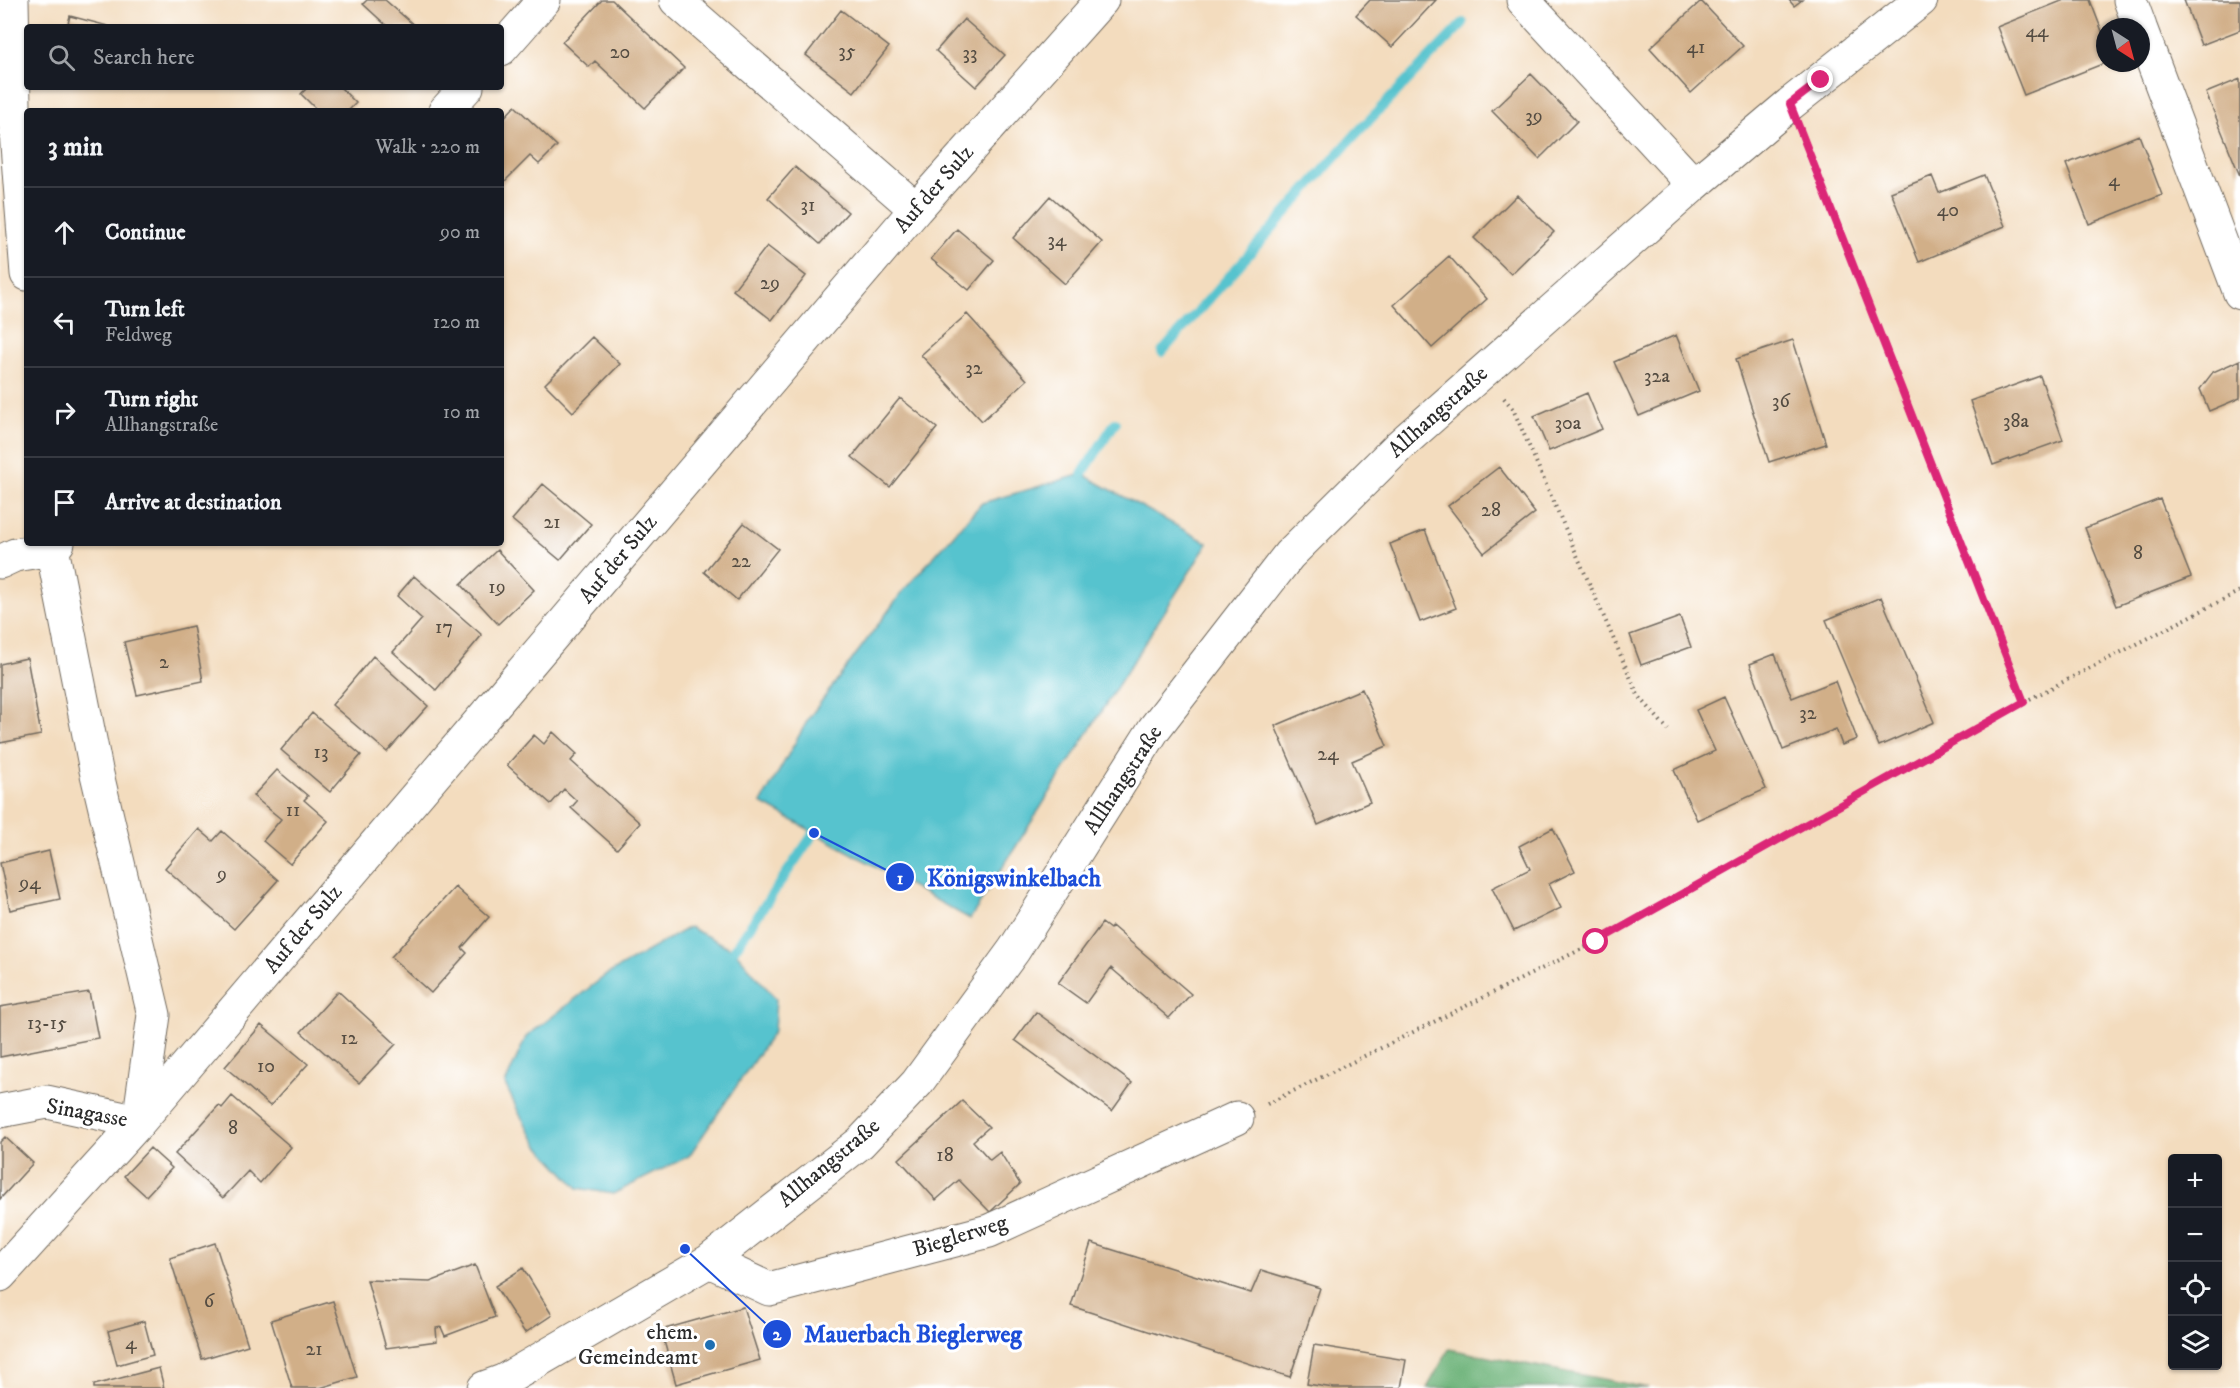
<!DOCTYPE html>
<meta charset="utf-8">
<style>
body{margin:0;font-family:"IM FELL DW Pica",serif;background:#20242c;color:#f1f3f6}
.controls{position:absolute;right:18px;bottom:18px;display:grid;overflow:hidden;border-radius:6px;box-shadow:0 2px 4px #0004}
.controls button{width:54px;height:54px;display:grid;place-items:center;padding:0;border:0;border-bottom:2px solid #363941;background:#171b24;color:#f1f3f6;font:30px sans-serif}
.compass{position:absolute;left:2096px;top:18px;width:54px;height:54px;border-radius:50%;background:#171b24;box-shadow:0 2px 4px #0004;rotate:144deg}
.stop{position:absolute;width:18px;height:18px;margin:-14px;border:4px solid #db2777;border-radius:50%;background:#fff}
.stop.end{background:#db2777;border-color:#fff;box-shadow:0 2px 6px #0008}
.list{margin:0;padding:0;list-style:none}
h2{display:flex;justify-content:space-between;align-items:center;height:78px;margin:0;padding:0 24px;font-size:26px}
h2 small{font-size:20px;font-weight:400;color:#9ea1a6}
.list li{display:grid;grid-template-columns:39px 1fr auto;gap:18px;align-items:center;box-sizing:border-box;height:90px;padding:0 24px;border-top:2px solid #363941}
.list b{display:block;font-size:22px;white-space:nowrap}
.list p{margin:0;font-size:20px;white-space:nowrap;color:#9ea1a6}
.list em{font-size:20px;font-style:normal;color:#9ea1a6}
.icon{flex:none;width:33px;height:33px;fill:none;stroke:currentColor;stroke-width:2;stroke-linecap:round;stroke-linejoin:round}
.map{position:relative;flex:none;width:2240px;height:1388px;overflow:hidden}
.search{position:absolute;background:#171b24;box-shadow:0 2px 4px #0004;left:24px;top:24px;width:480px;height:66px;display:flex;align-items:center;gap:15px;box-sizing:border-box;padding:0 21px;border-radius:6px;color:#9ea1a6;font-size:22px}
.panel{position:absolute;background:#171b24;box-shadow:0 2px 4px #0004;left:24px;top:108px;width:480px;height:438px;border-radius:6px}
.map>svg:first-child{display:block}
.forest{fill:#6cb278;stroke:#4c6e52;stroke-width:1.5}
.water{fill:#56c3ce;stroke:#40777c;stroke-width:1.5}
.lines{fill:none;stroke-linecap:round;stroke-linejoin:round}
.stream{stroke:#56c3ce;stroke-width:10}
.building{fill:#d1af88}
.minor-casing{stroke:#71695e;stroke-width:35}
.path{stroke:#71695e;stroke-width:4;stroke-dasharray:1.5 4.5;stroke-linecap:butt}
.minor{stroke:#fff;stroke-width:33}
.route{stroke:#db2777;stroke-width:8}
.poi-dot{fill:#1f6fb2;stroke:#fff;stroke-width:2}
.labels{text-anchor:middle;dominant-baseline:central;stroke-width:6;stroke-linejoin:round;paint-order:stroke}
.number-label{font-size:20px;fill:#544c42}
.street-label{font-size:22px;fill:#2b2b2b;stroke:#fff}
.poi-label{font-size:22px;fill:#2b2b2b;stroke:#fff;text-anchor:end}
.leader{fill:none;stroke:#1d4ed8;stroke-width:2}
.callout-dot{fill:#1d4ed8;stroke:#fff;stroke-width:2}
.mark-label{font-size:18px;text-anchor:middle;font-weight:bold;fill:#fff}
.callout-label{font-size:24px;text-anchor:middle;font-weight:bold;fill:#1d4ed8;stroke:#fff;stroke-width:6;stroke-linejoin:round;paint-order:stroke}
</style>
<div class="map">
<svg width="2240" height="1388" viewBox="0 0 2240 1388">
<rect width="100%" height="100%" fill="#fff"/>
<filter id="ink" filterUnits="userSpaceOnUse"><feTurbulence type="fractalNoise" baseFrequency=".0167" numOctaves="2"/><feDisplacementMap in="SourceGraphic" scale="12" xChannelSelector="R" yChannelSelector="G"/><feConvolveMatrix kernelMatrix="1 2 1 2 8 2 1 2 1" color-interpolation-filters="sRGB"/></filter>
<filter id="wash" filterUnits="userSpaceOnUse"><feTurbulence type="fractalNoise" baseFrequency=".008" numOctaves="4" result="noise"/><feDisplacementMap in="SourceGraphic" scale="24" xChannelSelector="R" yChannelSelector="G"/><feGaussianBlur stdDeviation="1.35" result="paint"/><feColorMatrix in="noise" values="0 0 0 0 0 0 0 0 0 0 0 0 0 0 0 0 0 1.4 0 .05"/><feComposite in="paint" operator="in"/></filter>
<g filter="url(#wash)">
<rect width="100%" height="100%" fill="#f3dcbe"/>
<!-- forest -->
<path class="forest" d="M 1449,1349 L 1648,1388 L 1427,1388 Z"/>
<!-- water -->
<path class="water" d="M 1082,474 L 1208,543 L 970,919 L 761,803 L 809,718 L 903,591 L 982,503 Z
M 689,927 L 734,950 L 776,999 L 774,1031 L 689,1156 L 613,1194 L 578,1188 L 539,1146 L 520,1115 L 505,1084 L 526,1037 L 606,975 Z"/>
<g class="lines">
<!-- stream -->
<path class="stream" d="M 1162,352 L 1355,135 L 1463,23
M 1082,474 L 1115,423
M 734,950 L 814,833"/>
</g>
<g id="blocks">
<!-- building -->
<path class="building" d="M 367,0 L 385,0 L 416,27 L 388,27 L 363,4 Z
M 602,0 L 612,0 L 684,68 L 645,108 L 595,61 L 589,67 L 562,42 Z
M 1370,0 L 1436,0 L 1392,47 L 1356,15 Z
M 1789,0 L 1802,0 L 1794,6 Z
M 2064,0 L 2090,0 L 2105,39 L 2105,63 L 2024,95 L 1997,27 Z
M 2184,0 L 2240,0 L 2240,30 L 2201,45 Z
M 1701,1 L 1743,46 L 1691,93 L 1650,48 Z
M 841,10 L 889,47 L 854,92 L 806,55 Z
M 70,16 L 108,26 L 108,27 L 67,27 Z
M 964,19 L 1005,55 L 976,87 L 936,51 Z
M 1531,74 L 1577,121 L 1539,159 L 1492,111 Z
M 2240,79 L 2240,176 L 2206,93 Z
M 308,87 L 340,87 L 356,103 L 348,111 L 318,111 L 301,94 Z
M 515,106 L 557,146 L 539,164 L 530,156 L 501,185 L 501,121 Z
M 2139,135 L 2162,195 L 2089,224 L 2066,164 Z
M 795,167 L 848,212 L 820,244 L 768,198 Z
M 1984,175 L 2005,226 L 1919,262 L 1891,192 L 1932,176 L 1939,193 Z
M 1517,195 L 1554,232 L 1511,274 L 1474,238 Z
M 1050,196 L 1102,242 L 1065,284 L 1013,238 Z
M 957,229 L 994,260 L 969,290 L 931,259 Z
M 767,246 L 806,276 L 772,320 L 733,290 Z
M 1449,256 L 1487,299 L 1432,348 L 1394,305 Z
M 967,314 L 1027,380 L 982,421 L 921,355 Z
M 1676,335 L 1699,391 L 1639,416 L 1614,362 Z
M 592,337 L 620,364 L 573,412 L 545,384 Z
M 1793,340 L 1826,444 L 1769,462 L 1736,359 Z
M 2240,360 L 2240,398 L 2209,411 L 2200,389 L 2213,372 Z
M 2040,376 L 2063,440 L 1993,465 L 1970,401 Z
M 1587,393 L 1602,429 L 1549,451 L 1534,416 Z
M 900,398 L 937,428 L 890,487 L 852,457 Z
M 1499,467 L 1535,513 L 1484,553 L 1448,506 Z
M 543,484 L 591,524 L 560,560 L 512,520 Z
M 2160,499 L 2191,577 L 2116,606 L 2085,528 Z
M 744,523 L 778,549 L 737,600 L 704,572 Z
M 1425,530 L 1456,608 L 1420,622 L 1390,544 Z
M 497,550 L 534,590 L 498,624 L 461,584 Z
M 414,576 L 482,635 L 436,690 L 393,652 L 422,619 L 397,596 Z
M 1881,597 L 1934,722 L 1879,746 L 1826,620 Z
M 1680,617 L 1691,647 L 1641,665 L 1630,635 Z
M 193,626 L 203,681 L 137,695 L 124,642 Z
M 1775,654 L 1792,698 L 1835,681 L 1857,739 L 1842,745 L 1836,729 L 1783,750 L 1750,664 Z
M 373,656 L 428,706 L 387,752 L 332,705 Z
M 27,658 L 41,735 L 0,743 L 0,664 Z
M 1362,689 L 1387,746 L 1352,761 L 1370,802 L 1318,825 L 1275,726 Z
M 1724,697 L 1766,789 L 1697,820 L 1674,770 L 1715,751 L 1696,710 Z
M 312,713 L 361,755 L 330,792 L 281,750 Z
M 553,732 L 577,754 L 571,761 L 640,823 L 617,849 L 571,808 L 577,801 L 564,789 L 551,804 L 507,765 L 534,735 L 544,744 Z
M 277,770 L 308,796 L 304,800 L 328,821 L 290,864 L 263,841 L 281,819 L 253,796 Z
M 1553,828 L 1575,871 L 1549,884 L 1561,908 L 1514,931 L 1492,888 L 1530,869 L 1519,846 Z
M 199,829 L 213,841 L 222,831 L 278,880 L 234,929 L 165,868 Z
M 49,851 L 60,899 L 10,910 L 0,863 Z
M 455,887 L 489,917 L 462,948 L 467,953 L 431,993 L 391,957 Z
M 1102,923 L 1110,929 L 1112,926 L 1191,994 L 1169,1018 L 1111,968 L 1086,1003 L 1058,983 Z
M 338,991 L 396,1044 L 359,1083 L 301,1032 Z
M 89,992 L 98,1038 L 0,1057 L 0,1007 Z
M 1036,1012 L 1132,1083 L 1112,1111 L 1015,1040 Z
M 261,1025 L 308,1064 L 270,1106 L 225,1067 Z
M 232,1096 L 291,1147 L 260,1183 L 248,1171 L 223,1198 L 175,1154 L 219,1105 L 222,1108 Z
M 962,1101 L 989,1127 L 973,1141 L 990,1160 L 1000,1152 L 1020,1184 L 990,1212 L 959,1180 L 936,1200 L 899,1159 Z
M 5,1137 L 33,1163 L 0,1199 L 0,1142 Z
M 150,1148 L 172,1168 L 146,1196 L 124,1176 Z
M 215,1243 L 248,1345 L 202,1359 L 170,1258 Z
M 1091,1243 L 1251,1293 L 1261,1270 L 1320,1288 L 1290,1377 L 1071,1306 Z
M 475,1265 L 495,1317 L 445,1336 L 441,1327 L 436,1328 L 437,1341 L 386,1348 L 367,1280 L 430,1282 Z
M 523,1268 L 552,1315 L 525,1333 L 495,1286 Z
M 333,1301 L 357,1377 L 320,1388 L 292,1388 L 271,1320 Z
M 743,1307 L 760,1360 L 676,1384 L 661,1330 Z
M 144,1321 L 153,1355 L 117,1365 L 108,1331 Z
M 1314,1345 L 1406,1360 L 1401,1388 L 1334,1388 L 1307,1384 Z
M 159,1368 L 164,1388 L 94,1388 L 94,1385 Z"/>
</g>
</g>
<g filter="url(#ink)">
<use href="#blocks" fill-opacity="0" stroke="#71695e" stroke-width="1.5"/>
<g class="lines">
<defs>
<path id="minor" d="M 12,0 L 14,106 L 27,274
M 676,0 L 916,209
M 1523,0 L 1694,185
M 2130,0 L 2140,27
M 2141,30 L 2240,293
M 501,49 L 544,0
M 445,111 L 467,87
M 51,543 L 96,770 L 154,1015 L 139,1122
M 0,562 L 15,555 L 52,549 L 58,543
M 0,1111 L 47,1102 L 139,1122
M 709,1261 L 769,1289 L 989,1231 L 1237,1118
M 0,1275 L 139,1122 L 916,209 L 1102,0
M 484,1388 L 503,1381 L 709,1261 L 860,1143 L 917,1083 L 1014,950 L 1154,729 L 1289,555 L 1399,446 L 1694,185 L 1790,104 L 1921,0"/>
</defs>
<!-- minor casing -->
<use href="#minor" class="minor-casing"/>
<!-- path -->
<path class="path" d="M 1804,139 L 2024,702
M 1504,398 L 1513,409 L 1638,695 L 1668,730
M 1267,1104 L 1596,942 L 2024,702 L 2240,591"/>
<!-- minor -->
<use href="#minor" class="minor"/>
</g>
</g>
<g class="lines" filter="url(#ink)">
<!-- route -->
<path class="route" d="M 1596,942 L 2024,702 L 1790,104 L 1821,80"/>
</g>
<!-- markers -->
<circle class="poi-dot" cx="710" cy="1345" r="6"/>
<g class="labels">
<!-- number labels -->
<g class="number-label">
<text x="2037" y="31">44</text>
<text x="1696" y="47">41</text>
<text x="847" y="51">35</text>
<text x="620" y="52">20</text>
<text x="970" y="53">33</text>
<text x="1534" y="116">39</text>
<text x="2114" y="180">4</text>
<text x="808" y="205">31</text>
<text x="1948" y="210">40</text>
<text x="1057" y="240">34</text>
<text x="770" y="283">29</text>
<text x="974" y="368">32</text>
<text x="1657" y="376">32a</text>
<text x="1781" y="401">36</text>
<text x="2016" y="421">38a</text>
<text x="1568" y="423">30a</text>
<text x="1491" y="510">28</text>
<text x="552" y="522">21</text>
<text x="2138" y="553">8</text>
<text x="741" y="561">22</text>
<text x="497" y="587">19</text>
<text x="444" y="627">17</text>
<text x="164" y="662">2</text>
<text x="1808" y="713">32</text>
<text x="321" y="752">13</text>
<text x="1328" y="754">24</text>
<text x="293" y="810">11</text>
<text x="222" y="874">9</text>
<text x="30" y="883">94</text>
<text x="47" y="1023">13-15</text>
<text x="349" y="1038">12</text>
<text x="266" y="1066">10</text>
<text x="233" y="1128">8</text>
<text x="945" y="1155">18</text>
<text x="209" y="1301">6</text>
<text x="131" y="1343">4</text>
<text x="314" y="1349">21</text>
</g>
<!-- street labels -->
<g class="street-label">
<text transform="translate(934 189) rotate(-49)">Auf der Sulz</text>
<text transform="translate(1438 412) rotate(-42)">Allhangstraße</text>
<text transform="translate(618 559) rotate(-50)">Auf der Sulz</text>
<text transform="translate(1123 780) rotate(-57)">Allhangstraße</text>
<text transform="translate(303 929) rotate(-50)">Auf der Sulz</text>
<text transform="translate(87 1113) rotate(10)">Sinagasse</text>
<text transform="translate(829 1163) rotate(-40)">Allhangstraße</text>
<text transform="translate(960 1236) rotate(-17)">Bieglerweg</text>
</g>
<!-- poi labels -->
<g class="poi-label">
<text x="698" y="1332">ehem.<tspan x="698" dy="25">Gemeindeamt</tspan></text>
</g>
</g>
<!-- callouts -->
<path class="leader" d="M814 833L900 877M685 1249L777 1334"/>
<g class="callout-dot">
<circle cx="814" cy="833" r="6"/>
<circle cx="685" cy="1249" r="6"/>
<circle cx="900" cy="877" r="15"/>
<circle cx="777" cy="1334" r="15"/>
</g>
<g class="mark-label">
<text x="900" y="884">1</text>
<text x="777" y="1340">2</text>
</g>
<g class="callout-label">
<text x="1014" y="886">Königswinkelbach</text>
<text x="913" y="1342">Mauerbach Bieglerweg</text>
</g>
</svg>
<div class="controls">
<button>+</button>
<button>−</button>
<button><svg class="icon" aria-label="locate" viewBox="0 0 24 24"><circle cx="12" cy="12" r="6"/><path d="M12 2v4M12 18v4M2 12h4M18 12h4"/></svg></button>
<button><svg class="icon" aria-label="layers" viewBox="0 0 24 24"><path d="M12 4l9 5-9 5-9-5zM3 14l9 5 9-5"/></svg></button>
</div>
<svg class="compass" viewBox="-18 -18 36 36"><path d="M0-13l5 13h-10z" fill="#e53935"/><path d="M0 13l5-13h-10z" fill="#9ea1a6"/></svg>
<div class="stop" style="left:1596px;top:942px"></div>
<div class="stop end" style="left:1821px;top:80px"></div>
<div class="search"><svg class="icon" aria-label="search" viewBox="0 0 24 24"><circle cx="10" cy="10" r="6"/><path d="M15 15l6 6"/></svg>Search here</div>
<section class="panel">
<h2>3 min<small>Walk · 220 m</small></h2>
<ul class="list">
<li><svg class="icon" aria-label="ahead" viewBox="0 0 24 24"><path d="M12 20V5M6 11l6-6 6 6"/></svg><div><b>Continue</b></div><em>90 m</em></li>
<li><svg class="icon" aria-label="left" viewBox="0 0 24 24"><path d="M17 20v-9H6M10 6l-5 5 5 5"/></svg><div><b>Turn left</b><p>Feldweg</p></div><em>120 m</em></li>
<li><svg class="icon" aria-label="right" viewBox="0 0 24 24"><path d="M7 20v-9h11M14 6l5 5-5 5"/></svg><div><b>Turn right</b><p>Allhangstraße</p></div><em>10 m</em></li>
<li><svg class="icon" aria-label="arrive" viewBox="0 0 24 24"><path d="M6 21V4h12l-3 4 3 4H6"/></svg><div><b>Arrive at destination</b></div></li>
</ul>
</section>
</div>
